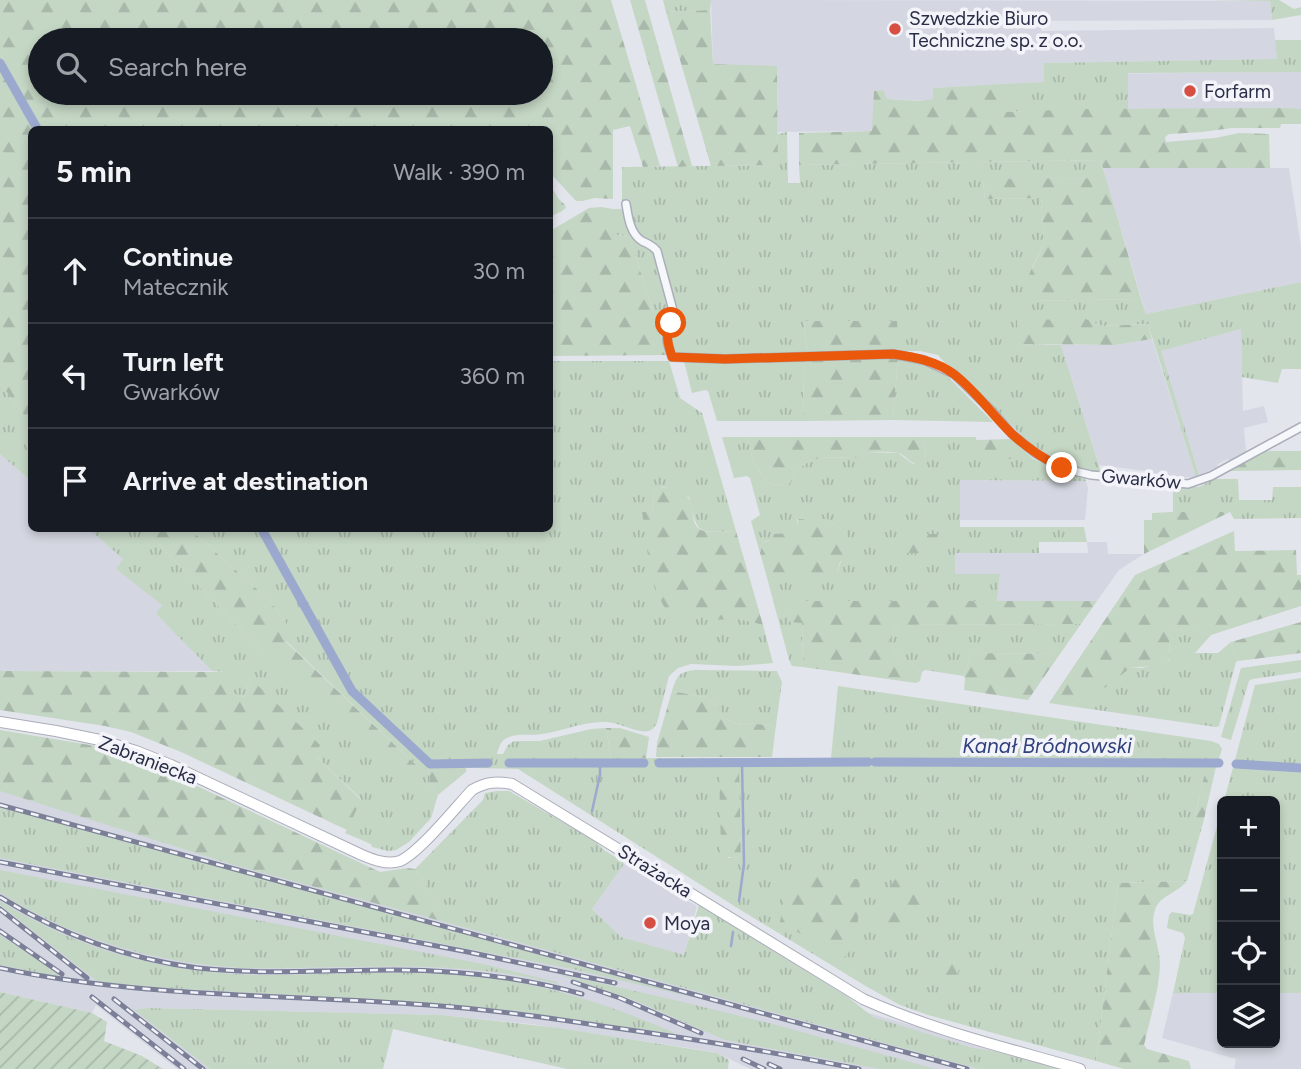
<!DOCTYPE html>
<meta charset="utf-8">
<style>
body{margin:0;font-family:Figtree,sans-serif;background:#20242c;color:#f1f3f6}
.controls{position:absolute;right:21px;bottom:21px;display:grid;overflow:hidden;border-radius:10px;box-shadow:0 4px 10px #0003}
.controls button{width:63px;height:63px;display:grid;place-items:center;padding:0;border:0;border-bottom:2px solid #363941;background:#171b24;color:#f1f3f6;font:35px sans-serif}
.stop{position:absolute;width:21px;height:21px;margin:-16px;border:5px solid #ea580c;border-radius:50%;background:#fff}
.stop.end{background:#ea580c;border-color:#fff;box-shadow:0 2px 7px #0008}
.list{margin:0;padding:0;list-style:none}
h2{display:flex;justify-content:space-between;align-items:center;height:91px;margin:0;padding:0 28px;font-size:30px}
h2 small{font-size:23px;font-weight:400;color:#9ea1a6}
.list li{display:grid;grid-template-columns:46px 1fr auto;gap:21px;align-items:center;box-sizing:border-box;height:105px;padding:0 28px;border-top:2px solid #363941}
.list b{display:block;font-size:26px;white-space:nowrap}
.list p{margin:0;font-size:23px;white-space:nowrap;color:#9ea1a6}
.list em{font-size:23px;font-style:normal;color:#9ea1a6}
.icon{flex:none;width:38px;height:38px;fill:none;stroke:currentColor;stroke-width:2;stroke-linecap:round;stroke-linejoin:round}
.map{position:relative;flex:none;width:1301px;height:1069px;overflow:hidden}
.search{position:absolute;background:#171b24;box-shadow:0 4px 10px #0003;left:28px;top:28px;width:525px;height:77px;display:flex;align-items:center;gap:18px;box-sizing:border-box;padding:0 24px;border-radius:38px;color:#9ea1a6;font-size:26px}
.panel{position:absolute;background:#171b24;box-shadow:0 4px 10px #0003;left:28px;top:126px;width:525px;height:406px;border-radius:10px}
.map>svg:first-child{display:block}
.built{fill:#d4d7e1}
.grass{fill:url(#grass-tufts);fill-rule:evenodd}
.forest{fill:url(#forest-firs);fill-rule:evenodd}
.garden{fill:url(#garden-furrows)}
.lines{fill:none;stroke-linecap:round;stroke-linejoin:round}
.stream{stroke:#9ca9ce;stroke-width:2.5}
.canal{stroke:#9ca9ce;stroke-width:9}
.street-casing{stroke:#abaeba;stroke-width:10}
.secondary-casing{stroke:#abaeba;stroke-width:12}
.street{stroke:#f6f7fa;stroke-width:7}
.secondary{stroke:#fff;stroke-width:10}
.rail-casing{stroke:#7b7f97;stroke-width:5}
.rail{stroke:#f3f4f9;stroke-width:2.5;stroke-dasharray:8;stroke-linecap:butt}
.route{stroke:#ea580c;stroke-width:9}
.poi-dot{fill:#d74e42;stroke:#f3f4f9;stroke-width:2.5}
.labels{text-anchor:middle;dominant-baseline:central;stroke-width:7;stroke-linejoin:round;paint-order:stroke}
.poi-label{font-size:19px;fill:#292d46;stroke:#f3f4f9;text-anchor:start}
.street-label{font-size:19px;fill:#292d46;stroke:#f3f4f9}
.water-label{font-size:21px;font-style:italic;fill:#31417d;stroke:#f3f4f9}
</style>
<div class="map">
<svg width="1301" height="1069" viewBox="0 0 1301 1069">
<defs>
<pattern id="grass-tufts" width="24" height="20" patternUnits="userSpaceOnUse" patternTransform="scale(1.75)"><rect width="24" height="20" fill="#c4d6c4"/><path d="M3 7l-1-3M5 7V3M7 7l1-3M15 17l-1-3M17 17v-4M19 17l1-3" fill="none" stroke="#a8b8aa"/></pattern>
<pattern id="forest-firs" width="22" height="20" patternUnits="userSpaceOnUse" patternTransform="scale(1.75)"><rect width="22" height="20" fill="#c4d6c4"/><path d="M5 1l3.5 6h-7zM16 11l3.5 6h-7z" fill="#a8b8aa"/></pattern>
<pattern id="garden-furrows" width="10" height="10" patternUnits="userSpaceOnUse" patternTransform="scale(1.75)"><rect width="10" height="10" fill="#c4d6c4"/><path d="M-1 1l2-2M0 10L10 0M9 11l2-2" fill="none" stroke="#a8b8aa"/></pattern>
</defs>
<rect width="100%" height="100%" fill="#e3e5ec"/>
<!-- built -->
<path class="built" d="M 711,0 L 1270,1 L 1272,20 L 1042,21 L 1041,31 L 1274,28 L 1277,59 L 1044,63 L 1044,82 L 934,88 L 933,99 L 927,101 L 887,99 L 885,95 L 872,131 L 778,132 L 777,67 L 713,64 Z
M 1301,72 L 1301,109 L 1084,109 L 1074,74 Z
M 1103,168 L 1289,168 L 1301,246 L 1301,282 L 1146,314 Z
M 1241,329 L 1243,411 L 1264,406 L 1268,422 L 1244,428 L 1246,452 L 1230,461 L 1228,459 L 1218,464 L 1217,467 L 1199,475 L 1160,351 Z
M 1152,339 L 1196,477 L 1158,478 L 1156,474 L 1146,474 L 1145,471 L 1099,465 L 1061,345 L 1115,345 Z
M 0,454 L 31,481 L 32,528 L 89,529 L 124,559 L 116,569 L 163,605 L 156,614 L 212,671 L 0,671 Z
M 960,480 L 1086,481 L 1088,488 L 1085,520 L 960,520 Z
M 1087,542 L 1107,542 L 1108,554 L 1144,554 L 1119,570 L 1097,601 L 997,601 L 1000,574 L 955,574 L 955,553 L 1088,553 Z
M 0,781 L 380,872 L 1063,1069 L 750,1069 L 717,1053 L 695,1049 L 531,1024 L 442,1015 L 147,1008 L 135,1010 L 210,1069 L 177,1069 L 96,1005 L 92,1013 L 0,992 Z
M 624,864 L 697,906 L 684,956 L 621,937 L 592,909 Z
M 1173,993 L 1222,993 L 1222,1043 L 1275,1043 L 1275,993 L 1301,993 L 1301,1069 L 1234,1069 L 1236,1059 L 1162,1038 Z"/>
<!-- grass -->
<path class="grass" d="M 663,0 L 711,0 L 710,10 L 666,12 Z
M 1206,0 L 1279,0 L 1294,9 L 1301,7 L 1301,15 L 1272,20 L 1270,1 Z
M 1275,40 L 1301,40 L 1301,72 L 1128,73 L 1128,109 L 1002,112 L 1002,84 L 1044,82 L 1044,63 L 1277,59 Z
M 0,54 L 42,129 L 34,129 L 30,122 L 0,69 Z
M 787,132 L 788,183 L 800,183 L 799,165 L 1100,160 L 1106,178 L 983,180 L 985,199 L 1041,198 L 1044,243 L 1032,267 L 1032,301 L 1141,299 L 1146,314 L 1301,282 L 1301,369 L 1282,369 L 1278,383 L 1242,377 L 1241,329 L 1161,351 L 1199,475 L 1196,477 L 1148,324 L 1102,326 L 1086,319 L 1018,344 L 1061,345 L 1101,472 L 1080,469 L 1060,462 L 1034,448 L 959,372 L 946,364 L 938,355 L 920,351 L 894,351 L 804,321 L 807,353 L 667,355 L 629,236 L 613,235 L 613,209 L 622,209 L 622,167 L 778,165 L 778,134 Z
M 898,357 L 917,361 L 940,369 L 993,422 L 893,420 Z
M 804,359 L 803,421 L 717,421 L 708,391 L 705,390 L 692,393 L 684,361 Z
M 550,361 L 669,361 L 680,398 L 702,413 L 736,531 C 697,532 698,537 689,497 C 678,491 666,481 654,492 L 652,512 L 642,512 L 695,608 L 723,618 L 740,619 L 763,625 L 773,663 L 738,666 L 691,664 L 678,668 L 669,676 L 657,723 C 654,727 654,729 649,731 C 638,734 619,722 606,722 C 584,721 563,731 542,734 C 531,736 519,733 509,737 C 501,740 499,746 497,754 L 503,754 L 508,745 L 514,741 L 540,741 L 591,729 L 606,728 L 611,758 L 831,758 L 838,686 L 1211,741 L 1219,744 L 1222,749 L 1215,771 L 1206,769 L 1195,816 L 1204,819 L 1187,881 L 1118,883 L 1096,1061 L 928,1015 L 900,1005 L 869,988 L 739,909 L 518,769 L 429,767 C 428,779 430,786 438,795 L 431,818 L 409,842 L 396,850 L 388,851 L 372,847 L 371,844 L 345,833 L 361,799 L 316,756 L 250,678 L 244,697 L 234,694 L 226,672 L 212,671 L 156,614 L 162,605 L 116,569 L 123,559 L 89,529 L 144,529 L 260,649 L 417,766 L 286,641 L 286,623 L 270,601 L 190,529 L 550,528 ZM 738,767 L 741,857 L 728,858 Z
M 0,383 L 24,415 L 31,413 L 31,481 L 0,454 Z
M 722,437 L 748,437 L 753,462 L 765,479 L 773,486 L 789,484 C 806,450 829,458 862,458 L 863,452 L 898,453 L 913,464 L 926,458 L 924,437 L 976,437 L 977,459 L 1033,459 L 1085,478 L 1086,481 L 960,480 L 960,527 L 1084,527 L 1087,542 L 1039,542 L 1039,553 L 955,553 L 955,574 L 1000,574 L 997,601 L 789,601 L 790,622 L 802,622 L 803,667 L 792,666 L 789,660 L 766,574 L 837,574 L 847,541 L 847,534 L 827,519 L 797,519 L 797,534 L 763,542 L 760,553 L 751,521 L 760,515 L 750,478 L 747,476 L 734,478 Z
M 1214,479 L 1238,479 L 1239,500 L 1272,500 L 1273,487 L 1301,487 L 1301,518 L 1234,519 L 1230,512 L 1173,512 L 1173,487 L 1199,487 Z
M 1081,624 L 1060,654 L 971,653 L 964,676 L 925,670 L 922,672 L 909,661 L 896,654 L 889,642 L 893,631 L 899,625 Z
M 1183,629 L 1196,629 L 1211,635 L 1195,653 L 1218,653 L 1231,642 L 1238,661 L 1236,662 L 1219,726 L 1216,727 L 1069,706 L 1130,668 L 1142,668 L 1169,661 L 1170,638 L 1172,632 Z
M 1301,660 L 1301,672 L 1252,679 L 1249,681 L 1231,740 L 1221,737 L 1241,668 Z
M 695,670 L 777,671 L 782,682 L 776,725 L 736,723 L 722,718 L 718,707 L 708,698 L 672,691 C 677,676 678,672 695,670 Z
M 1301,678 L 1301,993 L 1275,993 L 1275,801 L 1224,801 L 1255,685 Z
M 497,791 L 509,791 L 594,840 L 604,850 L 623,862 L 624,864 L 592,909 L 621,937 L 684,955 L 699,905 L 848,997 L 873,1017 L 973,1048 L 994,1051 L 1057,1069 L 979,1069 L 441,921 L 429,889 L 415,869 L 483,800 L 485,793 Z
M 0,807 L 610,974 L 696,998 L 572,969 L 0,858 Z
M 1222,808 L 1222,993 L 1173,993 L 1185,938 L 1183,933 L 1167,928 L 1169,915 L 1172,912 L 1190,915 L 1193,914 Z
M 0,870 L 483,964 L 557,982 L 557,984 C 454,957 346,970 241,968 C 155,963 73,939 0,893 Z
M 0,901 C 79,951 170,974 263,975 C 336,975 409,969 482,977 C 550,985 613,1006 675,1033 L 675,1034 L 523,1012 L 468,1006 L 153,987 L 98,982 L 0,905 Z
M 0,935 L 40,961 L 60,977 L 0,965 Z
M 558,974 L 666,998 L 773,1024 L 936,1069 L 880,1069 L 725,1040 L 636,1001 Z
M 147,1008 L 442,1015 L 559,1028 L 717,1053 L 729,1060 L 728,1069 L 567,1069 L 393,1029 L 383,1069 L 210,1069 L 134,1010 Z"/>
<!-- forest -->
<path class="forest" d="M 0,0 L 611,0 L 660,166 L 643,167 L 630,126 L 613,130 L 613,199 L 595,198 L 582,201 L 576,201 L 550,173 L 550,130 L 42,129 L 0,54 ZM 40,40 L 541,40 L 541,93 L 40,93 Z
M 630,0 L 645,0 L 692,166 L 678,167 Z
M 710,10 L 713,64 L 777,66 L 778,165 L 711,166 L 666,12 Z
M 0,69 L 34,129 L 32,130 L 32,413 L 24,415 L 0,383 Z
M 1002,84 L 1003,112 L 1084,109 L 1288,108 L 1301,109 L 1301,124 L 1281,124 L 1280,128 L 1232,128 L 1202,132 L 1169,134 L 1165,137 L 1166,142 L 1215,138 L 1239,133 L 1269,134 L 1270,168 L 1103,168 L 1100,160 L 799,165 L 799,133 L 872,131 L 874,91 L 883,90 L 887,99 L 920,101 L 933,99 L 933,88 Z
M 1106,178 L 1141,299 L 1032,301 L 1027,293 L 1026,281 L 1044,243 L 1041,198 L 985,199 L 983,179 Z
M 551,186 L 558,198 L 565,205 L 566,208 L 562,211 L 550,217 Z
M 601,207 L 613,209 L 613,235 L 629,236 L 667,355 L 550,356 L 550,231 L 589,208 Z
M 1086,319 L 1102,326 L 1148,324 L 1152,339 L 1115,345 L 1018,344 L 1017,320 Z
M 804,321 L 897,321 L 898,343 L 894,351 L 807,353 Z
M 898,357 L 893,420 L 803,421 L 804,359 Z
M 748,437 L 924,437 L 926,458 C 911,471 911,457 898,453 C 889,451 873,452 863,452 L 862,458 C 830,458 806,450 789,484 L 773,486 L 765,479 L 753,462 Z
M 1011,439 L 1033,459 L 976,459 L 976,440 Z
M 1263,451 L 1301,451 L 1301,470 L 1228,471 Z
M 669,487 C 704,494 684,520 701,530 C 710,534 726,531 736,531 L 763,625 L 740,619 L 705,620 L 695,608 L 686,610 L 665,608 C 648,580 647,544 642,512 L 652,512 L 654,492 L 658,488 Z
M 1173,512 L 1230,512 L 1144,554 L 1144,520 L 1152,520 L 1152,513 Z
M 798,519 L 827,519 L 847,534 L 848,552 L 840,562 L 837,574 L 766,574 L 760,553 L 763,542 L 770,541 L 771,534 L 796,533 Z
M 144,529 L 190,529 L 270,601 L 286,623 L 286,642 L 417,766 L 423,783 L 423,795 L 260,649 Z
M 1234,531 L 1235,551 L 1296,550 L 1297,575 L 1301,575 L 1301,606 L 1211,635 L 1195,629 L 1183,629 L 1173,632 L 1170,638 L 1169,660 L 1162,665 L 1130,668 L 1106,687 L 1084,697 L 1069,706 L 1049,703 L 1135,575 Z
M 903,534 L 937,534 L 935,553 L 904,553 Z
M 788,601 L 1097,601 L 1081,624 L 899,625 L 893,631 L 889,642 L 896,654 L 909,661 L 922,672 L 920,681 L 916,683 L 803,667 L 802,623 L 790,622 Z
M 1301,622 L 1301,653 L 1238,661 L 1231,642 Z
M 971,653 L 1060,654 L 1028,700 L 964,690 L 965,679 L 964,676 Z
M 0,671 L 226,672 L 234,680 L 234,694 L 244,697 L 250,678 L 320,745 L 316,756 L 361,800 L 347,830 L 181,752 L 131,732 L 105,726 L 0,710 Z
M 672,691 L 708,698 L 718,707 L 722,718 L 736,723 L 776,725 L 772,757 L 656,757 L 657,743 Z
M 606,728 L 620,728 L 649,737 L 646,758 L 611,758 Z
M 0,730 L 96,746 L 148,763 L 380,872 L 407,868 L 415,869 L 429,889 L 441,921 L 237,866 L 0,791 Z
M 429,767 L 466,767 L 466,772 L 438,795 C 430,786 428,779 429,767 Z
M 719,767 L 739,767 L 741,857 C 731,858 726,859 721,850 Z
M 1206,768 L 1215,771 L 1204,819 L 1195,817 Z
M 790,870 L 828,879 L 860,879 C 858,901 862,946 843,958 L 780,922 Z
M 915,877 L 924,879 L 919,929 L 883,925 C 882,908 886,892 896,878 Z
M 1187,881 C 1179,892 1159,896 1155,910 C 1149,928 1160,946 1160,964 C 1159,991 1150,1019 1144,1045 L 1147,1049 L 1189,1061 L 1191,1069 L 1124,1069 L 1096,1061 L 1118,883 Z
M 943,954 L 961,956 L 956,986 L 935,980 Z"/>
<!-- garden -->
<path class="garden" d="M 0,992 L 92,1013 L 107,1022 L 104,1041 L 142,1056 L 163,1069 L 0,1069 Z"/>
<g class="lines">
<!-- stream -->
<path class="stream" d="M 592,811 L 600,775 L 600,764
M 739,901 L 744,864 L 742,763
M 731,946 L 733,932"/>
<!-- canal -->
<path class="canal" d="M 0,63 L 38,130
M 261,528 L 352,691 L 430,764 L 488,763
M 875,762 L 1219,763
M 509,763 L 644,763
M 659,763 L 868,762
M 1236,764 L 1301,768"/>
<defs>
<path id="street" d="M 626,204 C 628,216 630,234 642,241 C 648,244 652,245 657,251 L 674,314 C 673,321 669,326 668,332 C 665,341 670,349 672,357 L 725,359 L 893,354 L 924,360 L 954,374 L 991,410 L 1012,434 L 1035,453 L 1062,468 L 1091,475 L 1188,484 L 1211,476 L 1301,427"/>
<path id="secondary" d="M 0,722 L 56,731 L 100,740 L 136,751 L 171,765 L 362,855 C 374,860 387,865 400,861 C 419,853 456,807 472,790 C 486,782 496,781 512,784 L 863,999 C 932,1030 1007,1048 1080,1069"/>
</defs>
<!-- street casing -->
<use href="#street" class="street-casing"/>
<!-- secondary casing -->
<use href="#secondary" class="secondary-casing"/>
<!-- street -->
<use href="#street" class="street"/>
<!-- secondary -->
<use href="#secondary" class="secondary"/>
<defs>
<path id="rail" d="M 0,805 L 967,1069
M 0,862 L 468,952 L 615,983
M 0,897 C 60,934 127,959 198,968 C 263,975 329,970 394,970 C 458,970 521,977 582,994
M 0,909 L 87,978
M 0,931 L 62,974
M 0,968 C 140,998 285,994 428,1005 C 486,1009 544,1017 602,1026 C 688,1038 773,1052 859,1069
M 573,982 L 620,998 L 701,1033
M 92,997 L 184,1069
M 114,999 L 203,1069
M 743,1059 L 764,1069
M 769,1064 L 780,1069"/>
</defs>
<!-- rail casing -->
<use href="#rail" class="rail-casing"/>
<!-- rail -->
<use href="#rail" class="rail"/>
</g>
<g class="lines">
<!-- route -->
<path class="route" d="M 671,323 C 665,336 668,344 672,357 L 725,359 L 893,354 C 914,357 937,361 955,375 C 977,392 992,415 1012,434 C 1027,448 1044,459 1062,468"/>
</g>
<!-- markers -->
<g class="poi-dot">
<circle cx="895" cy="29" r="7"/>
<circle cx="1190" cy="91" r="7"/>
<circle cx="650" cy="923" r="7"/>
</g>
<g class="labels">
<!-- poi labels -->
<g class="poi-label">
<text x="909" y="18">Szwedzkie Biuro<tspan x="909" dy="22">Techniczne sp. z o.o.</tspan></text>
<text x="1204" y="91">Forfarm</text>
<text x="664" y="923">Moya</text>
</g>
<!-- street labels -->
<g class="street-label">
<text transform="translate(1141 479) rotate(5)">Gwarków</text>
<text transform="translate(148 760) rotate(21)">Zabraniecka</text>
<text transform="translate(655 871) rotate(32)">Strażacka</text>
</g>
<!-- water labels -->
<g class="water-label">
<text x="1047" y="745">Kanał Bródnowski</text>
</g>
</g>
</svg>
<div class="controls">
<button>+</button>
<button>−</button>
<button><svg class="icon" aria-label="locate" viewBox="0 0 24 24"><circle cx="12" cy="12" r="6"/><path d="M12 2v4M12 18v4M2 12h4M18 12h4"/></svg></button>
<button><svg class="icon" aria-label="layers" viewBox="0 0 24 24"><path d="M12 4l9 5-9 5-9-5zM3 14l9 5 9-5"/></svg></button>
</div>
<div class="stop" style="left:671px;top:323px"></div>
<div class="stop end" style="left:1062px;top:468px"></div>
<div class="search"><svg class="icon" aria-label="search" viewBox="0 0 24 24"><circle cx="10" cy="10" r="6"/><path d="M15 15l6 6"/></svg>Search here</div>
<section class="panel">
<h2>5 min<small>Walk · 390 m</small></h2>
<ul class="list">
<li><svg class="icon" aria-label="ahead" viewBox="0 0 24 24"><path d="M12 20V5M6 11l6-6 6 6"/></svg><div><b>Continue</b><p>Matecznik</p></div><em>30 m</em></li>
<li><svg class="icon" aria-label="left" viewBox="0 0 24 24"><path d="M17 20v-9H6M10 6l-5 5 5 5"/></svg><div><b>Turn left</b><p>Gwarków</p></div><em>360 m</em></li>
<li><svg class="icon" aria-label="arrive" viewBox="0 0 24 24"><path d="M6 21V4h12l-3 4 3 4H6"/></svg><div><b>Arrive at destination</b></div></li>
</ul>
</section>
</div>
